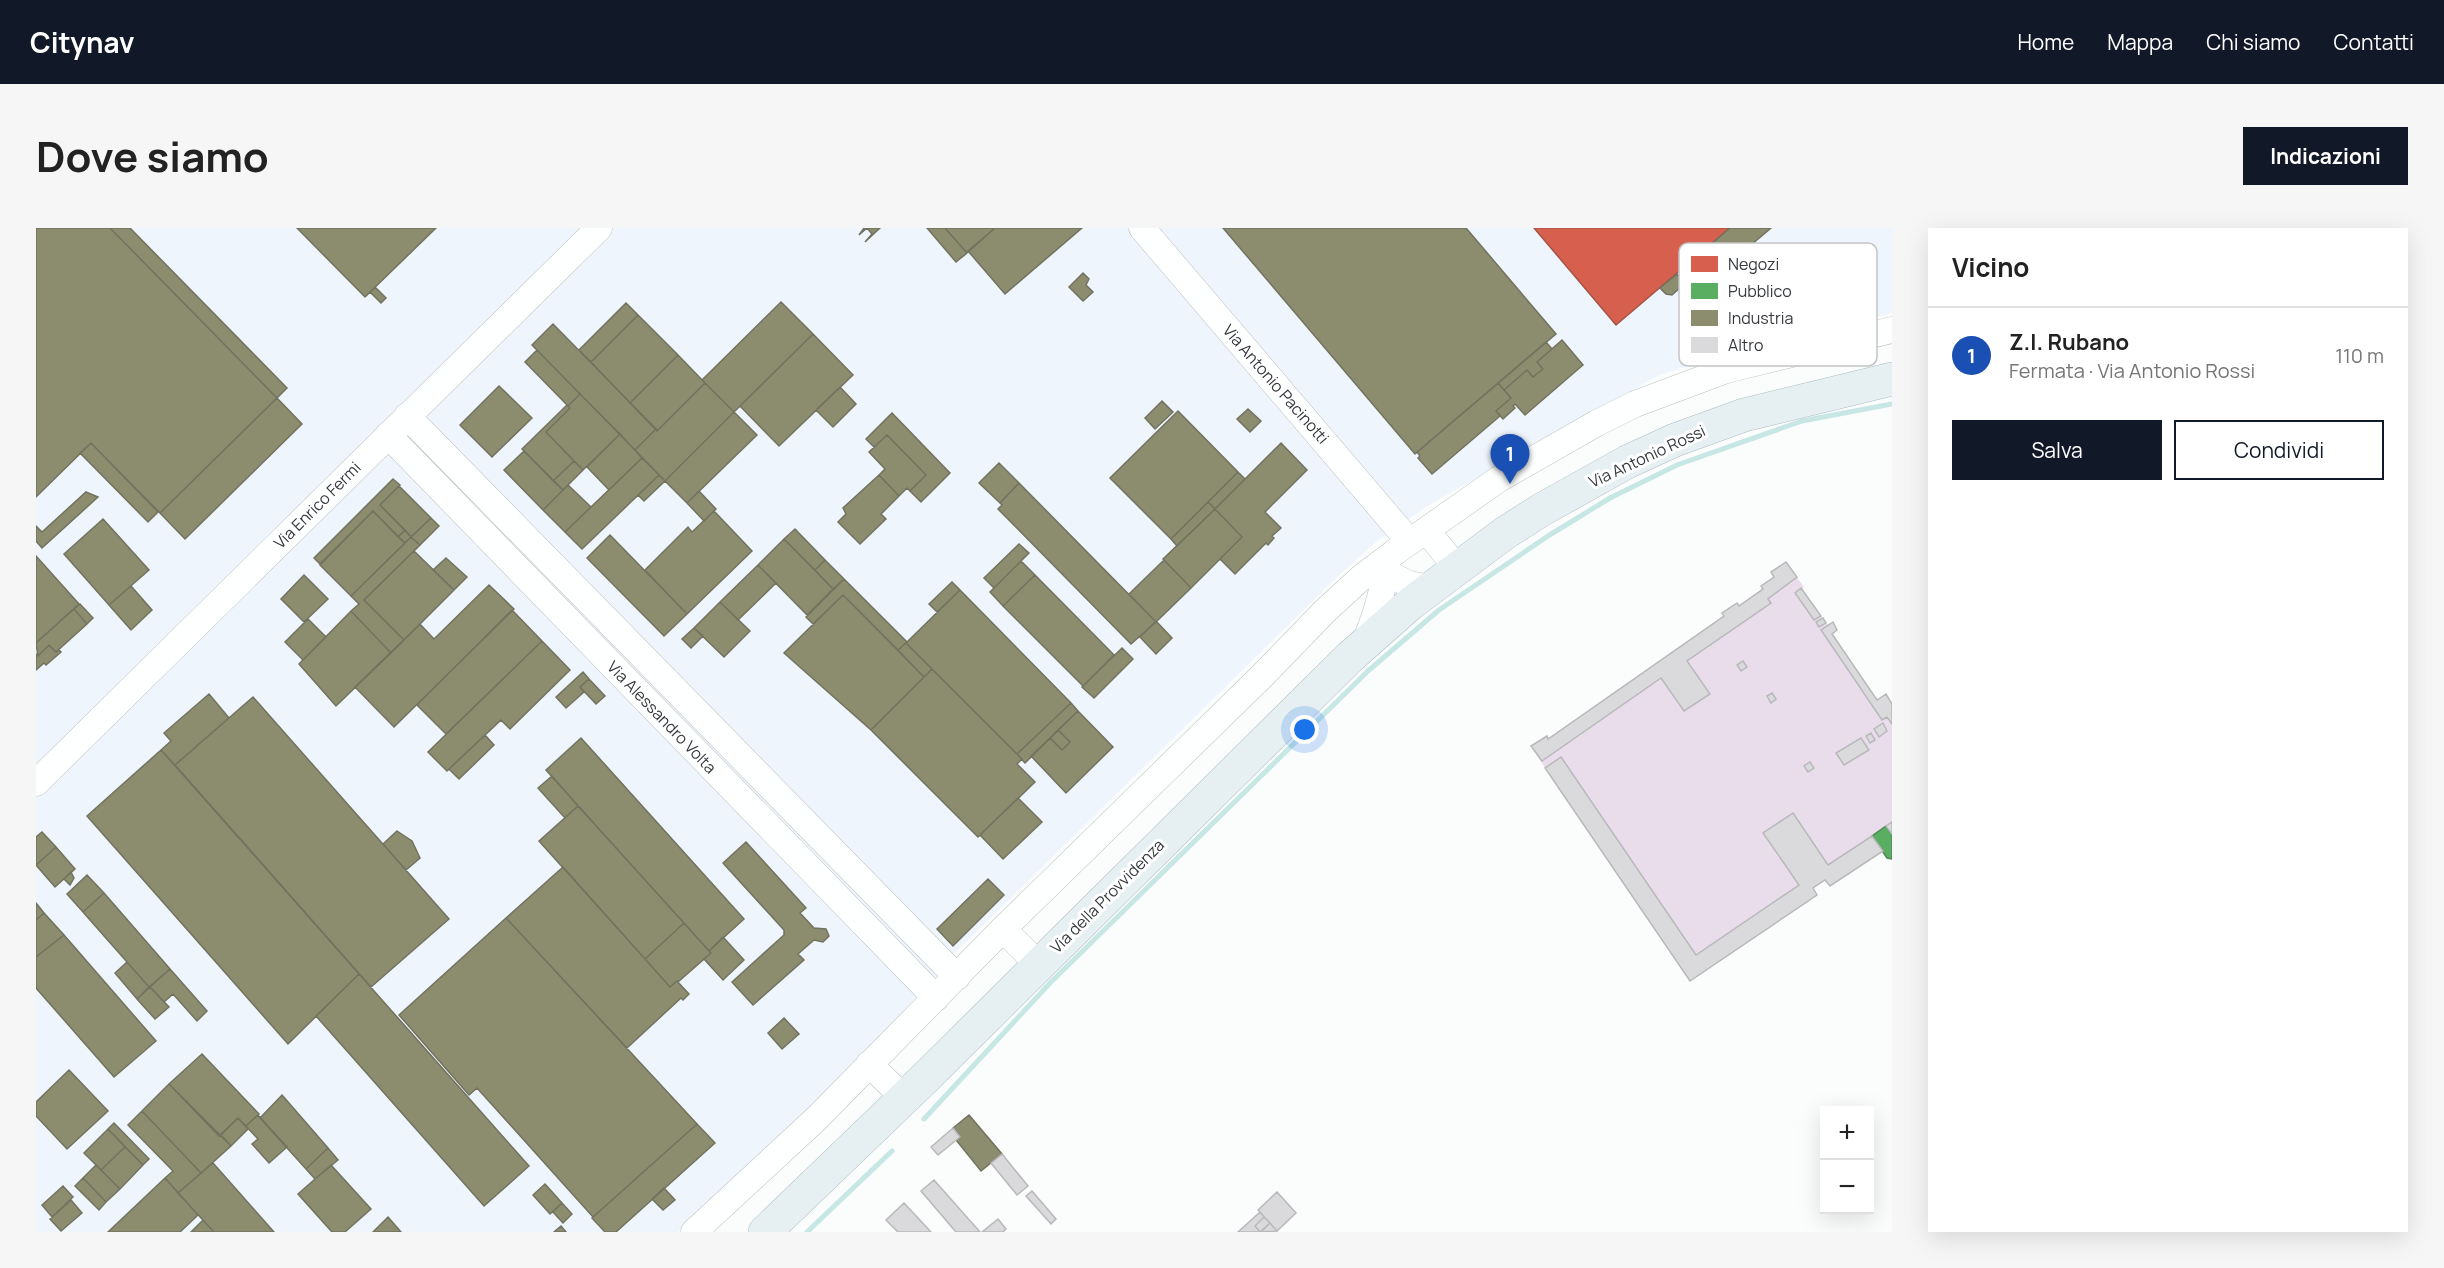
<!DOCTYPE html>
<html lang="it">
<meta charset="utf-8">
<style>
body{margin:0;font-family:Manrope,sans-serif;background:#f6f6f6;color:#222}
.controls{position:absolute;right:18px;bottom:18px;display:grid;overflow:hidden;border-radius:0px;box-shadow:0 6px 24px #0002}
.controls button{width:54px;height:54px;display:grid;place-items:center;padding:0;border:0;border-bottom:2px solid #e0e0e0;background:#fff;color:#222;font:30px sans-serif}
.you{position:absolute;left:1269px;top:502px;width:21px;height:21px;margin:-15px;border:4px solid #fff;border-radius:50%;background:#1a73e8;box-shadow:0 0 0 9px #1a73e833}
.badge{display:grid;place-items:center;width:39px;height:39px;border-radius:50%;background:#111827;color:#fff;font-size:20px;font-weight:700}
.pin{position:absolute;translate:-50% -50px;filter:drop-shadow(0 2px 3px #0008)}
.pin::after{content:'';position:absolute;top:32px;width:21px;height:18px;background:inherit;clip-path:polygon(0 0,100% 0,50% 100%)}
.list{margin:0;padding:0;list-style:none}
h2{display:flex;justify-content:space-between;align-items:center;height:78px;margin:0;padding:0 24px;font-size:26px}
h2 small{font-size:20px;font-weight:400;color:#767676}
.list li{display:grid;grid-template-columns:39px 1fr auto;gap:18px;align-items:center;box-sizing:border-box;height:96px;padding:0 24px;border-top:2px solid #e0e0e0}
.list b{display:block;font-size:22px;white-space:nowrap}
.list p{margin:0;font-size:20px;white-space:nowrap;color:#767676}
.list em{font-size:20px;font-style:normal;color:#767676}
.actions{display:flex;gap:12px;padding:18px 24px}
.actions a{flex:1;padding:14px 0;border:2px solid #111827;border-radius:0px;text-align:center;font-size:21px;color:#111827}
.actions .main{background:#111827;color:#fff}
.map{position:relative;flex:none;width:1856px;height:1004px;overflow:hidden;border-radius:0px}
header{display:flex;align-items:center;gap:36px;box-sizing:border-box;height:84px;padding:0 30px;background:#111827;color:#fff}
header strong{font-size:28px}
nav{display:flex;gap:33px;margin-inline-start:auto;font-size:21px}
.intro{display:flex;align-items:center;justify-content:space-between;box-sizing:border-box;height:144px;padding:0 36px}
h1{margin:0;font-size:42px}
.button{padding:15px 27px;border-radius:0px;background:#111827;color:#fff;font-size:21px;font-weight:700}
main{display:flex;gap:36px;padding:0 36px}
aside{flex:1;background:#fff;border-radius:0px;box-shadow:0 6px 24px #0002}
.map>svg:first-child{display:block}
.built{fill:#eff5fd}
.green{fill:#e9ddec}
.shops{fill:#d6604d;stroke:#a65448;stroke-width:1.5}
.public{fill:#5aae61;stroke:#4f8b56;stroke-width:1.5}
.industry{fill:#8c8c6e;stroke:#72735f;stroke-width:1.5}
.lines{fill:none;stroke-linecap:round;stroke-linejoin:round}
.stream{stroke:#c6e7e4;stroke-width:5}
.building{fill:#dadadc;stroke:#b8b8bb;stroke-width:1.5}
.minor-casing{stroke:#bfc1c2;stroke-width:27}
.major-casing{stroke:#acbdc2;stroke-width:34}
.minor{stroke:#feffff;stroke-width:26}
.major{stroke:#e6f0f3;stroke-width:33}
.labels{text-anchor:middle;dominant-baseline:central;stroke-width:6;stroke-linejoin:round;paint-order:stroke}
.street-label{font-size:16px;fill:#36393d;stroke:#fff}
.key{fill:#fff;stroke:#c3c4c5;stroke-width:1.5}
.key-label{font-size:16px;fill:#36393d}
</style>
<header>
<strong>Citynav</strong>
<nav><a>Home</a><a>Mappa</a><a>Chi siamo</a><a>Contatti</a></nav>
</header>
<div class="intro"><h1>Dove siamo</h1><a class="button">Indicazioni</a></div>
<main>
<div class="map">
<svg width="1856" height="1004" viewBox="0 0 1856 1004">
<rect width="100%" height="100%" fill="#fbfcfc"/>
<!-- built -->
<path class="built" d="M 0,0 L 1856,0 L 1856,85 L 1758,107 L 1623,147 L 1393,277 L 1340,314 L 1298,352 L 924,720 L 845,808 L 737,916 L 642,1004 L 0,1004 Z"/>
<!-- green -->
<path class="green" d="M 1750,334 L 1768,359 L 1766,361 L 1792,397 L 1797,394 L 1801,402 L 1797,406 L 1841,472 L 1850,466 L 1856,476 L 1856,631 L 1851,630 L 1846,623 L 1794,658 L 1789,652 L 1777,660 L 1781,667 L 1654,753 L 1495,519 L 1511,508 L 1513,510 L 1726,361 L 1725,358 L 1738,349 L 1735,344 Z"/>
<!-- shops -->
<path class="shops" d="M 1498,0 L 1694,0 L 1580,97 Z"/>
<!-- public -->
<path class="public" d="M 1850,598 L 1856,606 L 1856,631 L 1851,630 L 1836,608 Z"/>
<!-- industry -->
<path class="industry" d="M 0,0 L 74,0 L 241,170 L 124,285 L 55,215 L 0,269 Z
M 74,0 L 94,0 L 251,160 L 241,170 Z
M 261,0 L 400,0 L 329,69 Z
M 828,0 L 844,0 L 829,14 L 836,6 L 831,0 L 823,7 Z
M 891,0 L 909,0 L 931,25 L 920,34 Z
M 909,0 L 959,0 L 931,25 Z
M 959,0 L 1046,0 L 969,66 L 932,23 Z
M 1187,0 L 1430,0 L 1520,106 L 1379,226 Z
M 1694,0 L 1735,0 L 1676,50 L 1659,30 Z
M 1047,45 L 1053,51 L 1050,57 L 1057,64 L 1047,73 L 1033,59 Z
M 1641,46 L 1646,52 L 1646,58 L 1636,67 L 1630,66 L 1624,60 Z
M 339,59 L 350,70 L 345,75 L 334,64 Z
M 745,74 L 777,106 L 698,184 L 666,152 Z
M 590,75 L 602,87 L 555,134 L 543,122 Z
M 602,87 L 642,127 L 594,175 L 555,134 Z
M 517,96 L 620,201 L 599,222 L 496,117 Z
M 777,106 L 817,147 L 743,218 L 704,178 Z
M 1526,112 L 1547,137 L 1489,187 L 1479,176 L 1477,178 L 1479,180 L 1467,191 L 1460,183 L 1475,170 L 1468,162 L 1491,142 L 1497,149 L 1507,141 L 1501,134 Z
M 1510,114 L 1516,121 L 1501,134 L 1507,141 L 1497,149 L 1491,142 L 1468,162 L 1462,155 Z
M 501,122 L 544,166 L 532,178 L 489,134 Z
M 642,127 L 669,155 L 621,203 L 594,175 Z
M 669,155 L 698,184 L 629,253 L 599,222 L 620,201 L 621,203 Z
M 1462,155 L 1475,170 L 1460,183 L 1464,188 L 1396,246 L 1382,230 L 1384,228 L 1381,224 Z
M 463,158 L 496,190 L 456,229 L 424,197 Z
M 804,159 L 820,176 L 797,199 L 780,182 Z
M 544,166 L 584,206 L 547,242 L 510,204 L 534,180 L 532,178 Z
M 241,170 L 266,196 L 149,311 L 124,285 Z
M 1126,173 L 1137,184 L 1119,201 L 1109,190 Z
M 531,177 L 534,180 L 510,204 L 538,233 L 517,253 L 486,221 Z
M 1212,181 L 1225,193 L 1214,204 L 1201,191 Z
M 1142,183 L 1202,244 L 1135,311 L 1074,250 Z
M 698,184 L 721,207 L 651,275 L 629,253 Z
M 856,185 L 914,245 L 885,274 L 874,263 L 890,247 L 851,207 L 838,219 L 830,211 Z
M 584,206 L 606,230 L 573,262 L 551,239 Z
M 851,207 L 890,247 L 874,263 L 871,260 L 863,268 L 843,247 L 849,241 L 833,224 Z
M 55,215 L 122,284 L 112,294 L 44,225 Z
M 1245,215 L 1271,242 L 1229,284 L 1245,300 L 1236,308 L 1238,310 L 1232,317 L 1230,315 L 1199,346 L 1184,331 L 1206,309 L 1179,281 Z
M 488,223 L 527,262 L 507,282 L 468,242 Z
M 606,230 L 623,247 L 546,321 L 529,304 Z
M 538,233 L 547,242 L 527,262 L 517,253 Z
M 963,235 L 983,255 L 964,275 L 943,255 Z
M 1202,244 L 1209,251 L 1179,281 L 1172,274 Z
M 623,247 L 629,253 L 608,273 L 602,267 Z
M 843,247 L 863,268 L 845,286 L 850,291 L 824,316 L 802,294 L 810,286 L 807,280 Z
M 357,251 L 364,257 L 344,277 L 369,302 L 362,309 L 337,283 L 284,336 L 278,330 Z
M 983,255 L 1120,394 L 1095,416 L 962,281 L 966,277 L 964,275 Z
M 532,257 L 555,279 L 529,304 L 507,282 Z
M 363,258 L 395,290 L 375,309 L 344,277 Z
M 663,263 L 680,281 L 668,293 L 651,275 Z
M 50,264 L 62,269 L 6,320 L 0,313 L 0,298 L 6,304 Z
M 1172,274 L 1179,281 L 1141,318 L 1135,311 Z
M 1179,281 L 1206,309 L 1155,360 L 1127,331 Z
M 337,283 L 369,315 L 315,368 L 284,337 Z
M 678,283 L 716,323 L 651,386 L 609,342 L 652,299 L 656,304 Z
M 395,290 L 403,298 L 384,317 L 375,309 Z
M 67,291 L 113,342 L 73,377 L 28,326 Z
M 759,301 L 789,332 L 779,342 L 748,311 Z
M 369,302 L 375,309 L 369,315 L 362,309 Z
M 574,307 L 651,386 L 628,408 L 551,330 Z
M 375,309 L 384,317 L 328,372 L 368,412 L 355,425 L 315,383 L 323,376 L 315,368 Z
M 748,311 L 797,361 L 771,387 L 722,337 Z
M 983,316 L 993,325 L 958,360 L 948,350 Z
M 378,323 L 418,362 L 368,412 L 328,372 Z
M 0,328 L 43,376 L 0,415 Z
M 410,330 L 431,349 L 418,362 L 397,342 Z
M 789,332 L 808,351 L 797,361 L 779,342 Z
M 1128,332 L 1155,360 L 1120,394 L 1093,366 Z
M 985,333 L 999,347 L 967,378 L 954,364 Z
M 722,337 L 740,355 L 702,392 L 684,374 Z
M 268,347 L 292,371 L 268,394 L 245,371 Z
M 999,347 L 1078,427 L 1047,458 L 967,378 Z
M 808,351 L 871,414 L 862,422 L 807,367 L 777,396 L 770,389 Z
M 916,354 L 924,362 L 901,384 L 893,376 Z
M 453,357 L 478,381 L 358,499 L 319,459 L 384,396 L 398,411 Z
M 95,358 L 116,382 L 95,402 L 73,377 Z
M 924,362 L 1035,475 L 981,526 L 870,415 Z
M 807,367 L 888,449 L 835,502 L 748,425 Z
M 684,374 L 714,403 L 688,429 L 658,400 Z
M 44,376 L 57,390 L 51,396 L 38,381 Z
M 38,381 L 51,396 L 20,424 L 13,417 L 2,428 L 0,415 Z
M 476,382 L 506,413 L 410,506 L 381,477 Z
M 315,383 L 355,425 L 300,478 L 263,436 Z
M 272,391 L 290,409 L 267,432 L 249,414 Z
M 1120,393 L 1136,410 L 1120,426 L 1104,409 Z
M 658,400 L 667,408 L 655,420 L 646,411 Z
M 506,413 L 534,442 L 474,501 L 465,492 L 411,543 L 392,524 Z
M 870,415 L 896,441 L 888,449 L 862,422 Z
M 13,417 L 20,424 L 23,422 L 25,424 L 10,437 L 8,435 L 0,442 L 0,426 L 2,428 Z
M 1086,420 L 1097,431 L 1058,470 L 1046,459 Z
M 896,441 L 986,531 L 981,536 L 999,554 L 942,609 L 835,502 Z
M 547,444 L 553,451 L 544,459 L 548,464 L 530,480 L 520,469 Z
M 553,451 L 569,468 L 560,476 L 544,459 Z
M 173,466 L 193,490 L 139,537 L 125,522 L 135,513 L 128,505 Z
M 217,469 L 413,691 L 335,759 L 139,537 Z
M 1035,475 L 1042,483 L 989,535 L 981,526 Z
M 1042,483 L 1077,519 L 1030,565 L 995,528 L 1014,510 L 1026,522 L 1034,514 L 1022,502 Z
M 1022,502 L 1034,514 L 1026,522 L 1014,510 Z
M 449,507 L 458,517 L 423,551 L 413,541 Z
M 545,510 L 708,691 L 673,723 L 510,542 Z
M 125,522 L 323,746 L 252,816 L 51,588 Z
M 516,548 L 542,578 L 529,590 L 502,560 Z
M 982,570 L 1006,594 L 967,631 L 944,607 Z
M 542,578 L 648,695 L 609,731 L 503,613 Z
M 361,603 L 376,613 L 384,630 L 370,642 L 347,616 Z
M 6,604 L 20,619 L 0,637 L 0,609 Z
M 710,614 L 770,680 L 764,685 L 778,700 L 790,701 L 793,708 L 787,714 L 778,712 L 762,726 L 768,732 L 717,777 L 696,754 L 748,707 L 748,702 L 687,635 Z
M 20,619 L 39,641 L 19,659 L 0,637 Z
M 527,639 L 634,759 L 641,753 L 653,766 L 647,772 L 645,770 L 591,820 L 470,690 Z
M 35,644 L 38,650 L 34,657 L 28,651 Z
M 51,647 L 68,665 L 47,684 L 31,666 Z
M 952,651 L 968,667 L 917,718 L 901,701 Z
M 68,665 L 134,741 L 113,759 L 47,684 Z
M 0,675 L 8,685 L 0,692 Z
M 8,685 L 28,707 L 0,729 L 0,692 Z
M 470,690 L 661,896 L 557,989 L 441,860 L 433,867 L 363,787 Z
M 648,695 L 675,725 L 642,754 L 641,753 L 634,759 L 609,731 Z
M 28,707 L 120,813 L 78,849 L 0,760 L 0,729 Z
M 687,709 L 708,732 L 687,752 L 668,731 L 675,725 L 673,723 Z
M 91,734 L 113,759 L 101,771 L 79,745 Z
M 134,741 L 171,783 L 161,793 L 137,766 L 128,774 L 114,759 Z
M 323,746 L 493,938 L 448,978 L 280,788 Z
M 114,759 L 133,779 L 119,791 L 101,771 Z
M 748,790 L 763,806 L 746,821 L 732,805 Z
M 166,826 L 223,886 L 210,898 L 202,890 L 183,908 L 133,856 Z
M 33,842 L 72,883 L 31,921 L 0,888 L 0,874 Z
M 133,856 L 195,918 L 165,945 L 106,883 Z
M 246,867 L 292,920 L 270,941 L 224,890 Z
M 106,883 L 165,945 L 142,965 L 129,950 L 137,943 L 92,897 Z
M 222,887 L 251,919 L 233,935 L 216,916 L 222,911 L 210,898 Z
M 933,887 L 966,926 L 945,943 L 920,912 L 924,909 L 917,900 Z
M 202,890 L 212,901 L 195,918 L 185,907 Z
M 78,895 L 113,931 L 107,937 L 72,901 Z
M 661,896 L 679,915 L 580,1004 L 569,1004 L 556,990 Z
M 72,901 L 89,919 L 65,942 L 48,925 Z
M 89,919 L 107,937 L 84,961 L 65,942 Z
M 292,920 L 302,932 L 279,951 L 270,941 Z
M 177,935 L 238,1004 L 178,1004 L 142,965 Z
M 60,937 L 84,961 L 70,974 L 47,950 Z
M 295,937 L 335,981 L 309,1004 L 296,1004 L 262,966 Z
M 47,950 L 70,974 L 63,982 L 39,958 Z
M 129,950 L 162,987 L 144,1004 L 72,1004 Z
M 509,956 L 526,975 L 514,986 L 497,967 Z
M 27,958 L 37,969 L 16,989 L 6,977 Z
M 628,960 L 639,972 L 627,982 L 616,971 Z
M 35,972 L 46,985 L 25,1003 L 14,991 Z
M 526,975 L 536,986 L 527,995 L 517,984 Z
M 352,989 L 365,1004 L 337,1004 Z
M 167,992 L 178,1004 L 155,1004 Z
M 525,998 L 530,1004 L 518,1004 Z"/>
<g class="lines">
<!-- stream -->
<path class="stream" d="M 888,891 L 1014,755 L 1332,443 L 1403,382 L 1512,308 L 1574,270 L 1641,237 L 1766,193 L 1856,176
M 771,1004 L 856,923"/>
</g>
<!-- building -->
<path class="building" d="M 1750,334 L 1761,349 L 1732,371 L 1735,375 L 1651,433 L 1674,466 L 1648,483 L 1625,450 L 1506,533 L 1495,518 L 1511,508 L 1512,511 L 1688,388 L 1686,385 L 1701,375 L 1703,378 L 1727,361 L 1725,358 L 1738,349 L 1735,344 Z
M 1765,360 L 1785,388 L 1778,392 L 1759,365 Z
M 1787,390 L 1790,395 L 1783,399 L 1780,394 Z
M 1797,394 L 1801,402 L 1796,406 L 1841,472 L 1850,466 L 1856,476 L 1856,496 L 1851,489 L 1846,492 L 1785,402 Z
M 1707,433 L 1711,439 L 1705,443 L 1701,437 Z
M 1736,465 L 1740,471 L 1735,475 L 1731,468 Z
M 1847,495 L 1851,503 L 1843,509 L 1838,501 Z
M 1835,505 L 1839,512 L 1834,515 L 1830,508 Z
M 1825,510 L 1833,522 L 1808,537 L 1800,525 Z
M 1525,529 L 1660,727 L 1763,657 L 1727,605 L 1757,585 L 1792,637 L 1836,608 L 1847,623 L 1794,658 L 1789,652 L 1777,660 L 1781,667 L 1654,753 L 1509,540 Z
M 1774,534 L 1778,540 L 1772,544 L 1768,538 Z
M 1856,594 L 1856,606 L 1850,598 Z
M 917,900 L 924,909 L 902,927 L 895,919 Z
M 966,926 L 992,958 L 981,967 L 955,935 Z
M 898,952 L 944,1004 L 920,1004 L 885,963 Z
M 996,963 L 1020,991 L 1015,996 L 990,968 Z
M 1241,964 L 1260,985 L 1241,1003 L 1222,982 Z
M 868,975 L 895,1004 L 862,1004 L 850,992 Z
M 1224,984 L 1228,989 L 1219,998 L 1224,1004 L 1202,1004 Z
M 1228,989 L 1234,995 L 1224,1004 L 1219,998 Z
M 962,991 L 970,1001 L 967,1004 L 946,1004 Z
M 1234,995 L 1241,1003 L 1225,1004 Z"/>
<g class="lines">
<defs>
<path id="minor" d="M 1106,0 L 1373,313
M 371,188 L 921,749
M 352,207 L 900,770
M 1390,302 L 1421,340
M 1349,344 L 1373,356 L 1395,360
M 1329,415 C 1338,391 1346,369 1349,344 L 1343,336
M 0,555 L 563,0
M 967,701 L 1003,737
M 833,836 L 868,870
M 658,1004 L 781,890 L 967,701 L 1226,448 L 1289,383 L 1326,349 L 1359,324 L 1463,251 L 1561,195 L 1599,176 L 1690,142 L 1856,102"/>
<path id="major" d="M 729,1004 L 886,853 L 1313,430 L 1374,376 L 1469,305 L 1505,282 L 1591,234 L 1639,212 L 1708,187 L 1856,151"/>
</defs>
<!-- minor casing -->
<use href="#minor" class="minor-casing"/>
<!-- major casing -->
<use href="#major" class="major-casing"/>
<!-- minor -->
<use href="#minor" class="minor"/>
<!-- major -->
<use href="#major" class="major"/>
</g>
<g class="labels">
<!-- street labels -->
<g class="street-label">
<text transform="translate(1240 156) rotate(49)">Via Antonio Pacinotti</text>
<text transform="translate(1611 228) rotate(-25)">Via Antonio Rossi</text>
<text transform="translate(281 277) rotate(-45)">Via Enrico Fermi</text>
<text transform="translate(626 489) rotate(46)">Via Alessandro Volta</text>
<text transform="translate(1071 668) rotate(-45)">Via della Provvidenza</text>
</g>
</g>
<!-- legend -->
<rect x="1643" y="15" width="198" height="123" rx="9" class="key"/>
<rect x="1655" y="28" width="27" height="16" fill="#d6604d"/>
<rect x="1655" y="55" width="27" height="16" fill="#5aae61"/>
<rect x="1655" y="82" width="27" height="16" fill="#8c8c6e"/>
<rect x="1655" y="109" width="27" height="16" fill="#dadadc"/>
<g class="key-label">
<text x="1692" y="42">Negozi</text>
<text x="1692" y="69">Pubblico</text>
<text x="1692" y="96">Industria</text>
<text x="1692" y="123">Altro</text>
</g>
</svg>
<div class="controls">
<button>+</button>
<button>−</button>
</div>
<div class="you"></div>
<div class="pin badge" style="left:1474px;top:256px;background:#1a4fb4">1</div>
</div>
<aside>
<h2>Vicino<small></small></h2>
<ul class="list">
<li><span class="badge" style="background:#1a4fb4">1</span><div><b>Z.I. Rubano</b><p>Fermata · Via Antonio Rossi</p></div><em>110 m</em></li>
</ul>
<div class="actions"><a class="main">Salva</a><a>Condividi</a></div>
</aside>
</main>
